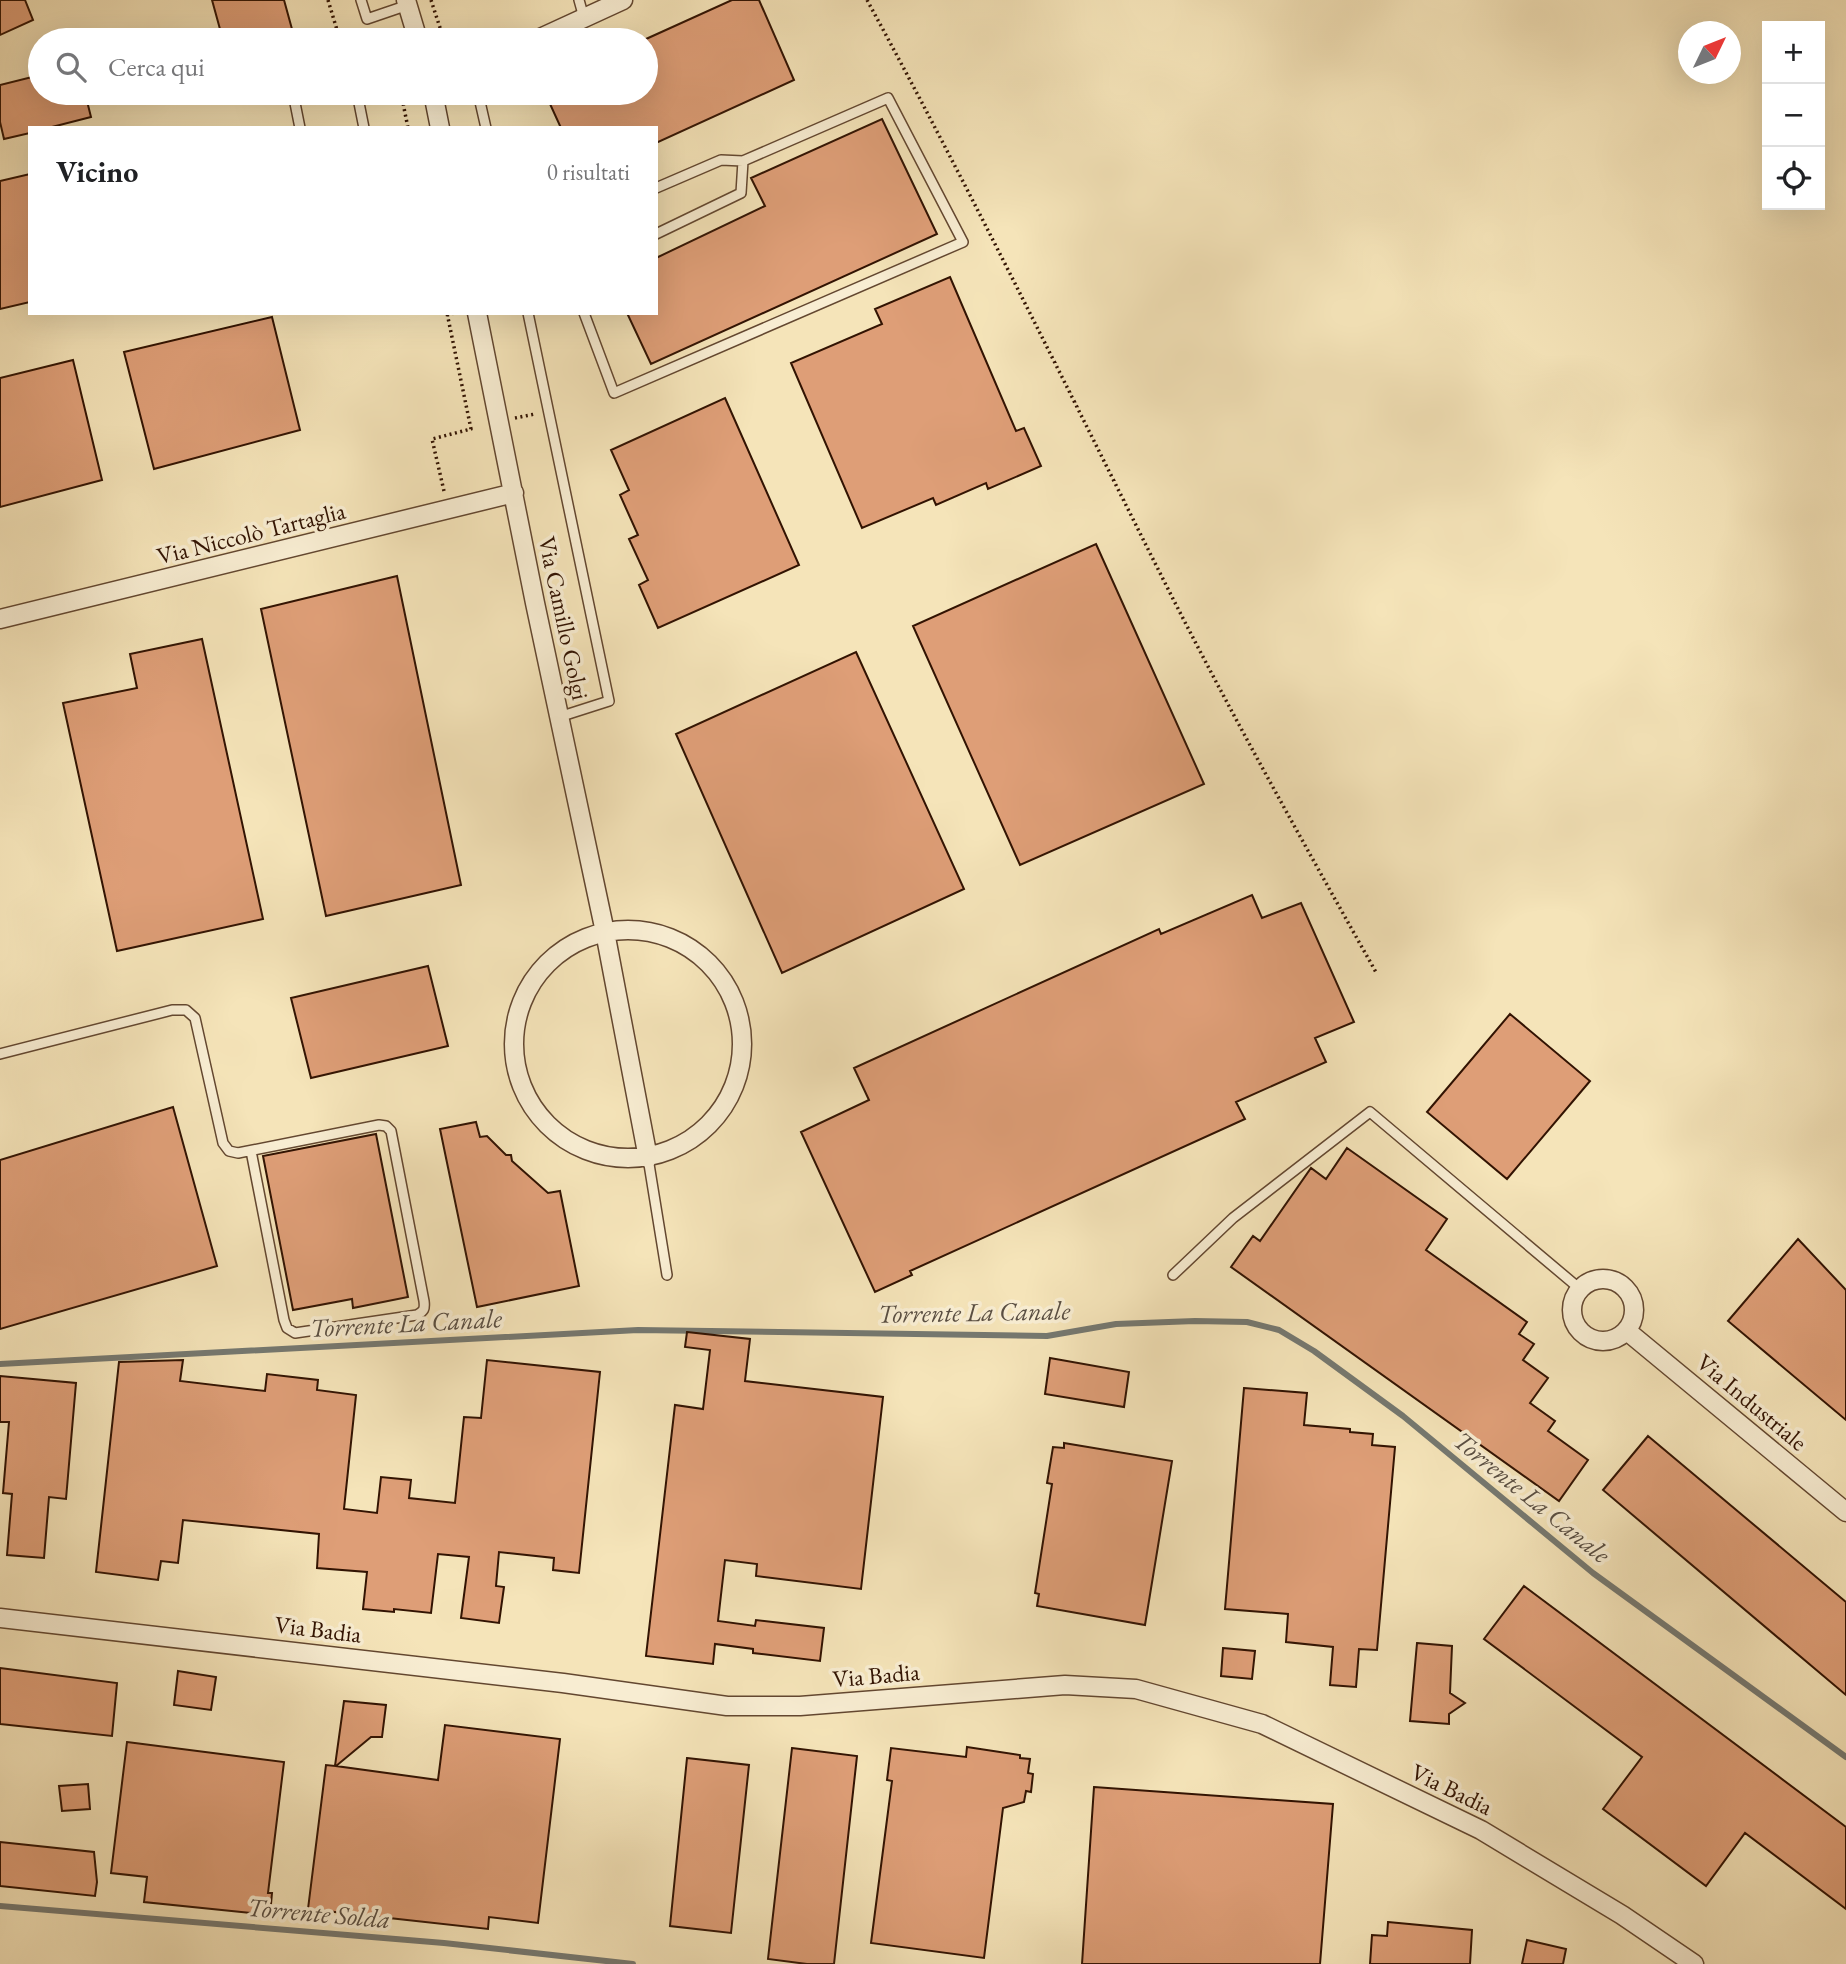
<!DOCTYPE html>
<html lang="it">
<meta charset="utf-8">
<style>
body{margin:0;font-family:"EB Garamond",serif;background:#f2f2f2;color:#202124}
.controls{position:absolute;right:21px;top:21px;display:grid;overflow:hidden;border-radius:0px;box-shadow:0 7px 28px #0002}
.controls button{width:63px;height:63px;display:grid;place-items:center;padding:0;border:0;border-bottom:2px solid #e0e0e0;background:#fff;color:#202124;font:35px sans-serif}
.compass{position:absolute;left:1678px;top:21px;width:63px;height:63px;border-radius:50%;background:#fff;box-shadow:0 7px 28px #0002;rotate:47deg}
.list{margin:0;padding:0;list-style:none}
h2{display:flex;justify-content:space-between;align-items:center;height:91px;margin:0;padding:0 28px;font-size:30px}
h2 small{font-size:23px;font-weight:400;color:#757577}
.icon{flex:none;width:38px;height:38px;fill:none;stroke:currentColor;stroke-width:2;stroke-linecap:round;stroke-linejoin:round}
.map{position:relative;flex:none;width:1846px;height:1964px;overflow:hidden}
.search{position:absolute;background:#fff;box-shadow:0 7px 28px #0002;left:28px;top:28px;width:630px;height:77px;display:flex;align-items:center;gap:18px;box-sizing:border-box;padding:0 24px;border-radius:38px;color:#757577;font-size:26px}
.panel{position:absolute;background:#fff;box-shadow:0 7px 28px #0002;left:28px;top:126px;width:630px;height:189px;border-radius:0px}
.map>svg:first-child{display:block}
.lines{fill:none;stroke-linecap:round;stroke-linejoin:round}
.stream{stroke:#757870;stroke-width:6}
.building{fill:#de9e77;stroke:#321302;stroke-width:2}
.service-casing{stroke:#634730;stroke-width:12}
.minor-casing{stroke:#634730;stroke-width:21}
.path{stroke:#321302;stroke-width:3.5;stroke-dasharray:2 3.5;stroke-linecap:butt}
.service{stroke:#f8edd2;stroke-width:9}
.minor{stroke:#f8edd2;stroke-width:18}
.labels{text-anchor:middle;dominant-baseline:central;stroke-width:7;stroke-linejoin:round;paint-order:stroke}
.street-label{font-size:24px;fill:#321302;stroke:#f8edd2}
.water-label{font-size:26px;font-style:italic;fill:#594e42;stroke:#f8edd2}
</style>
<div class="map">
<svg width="1846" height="1964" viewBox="0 0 1846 1964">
<rect width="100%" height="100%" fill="#f5e4b9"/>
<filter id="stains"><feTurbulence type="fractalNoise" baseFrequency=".00286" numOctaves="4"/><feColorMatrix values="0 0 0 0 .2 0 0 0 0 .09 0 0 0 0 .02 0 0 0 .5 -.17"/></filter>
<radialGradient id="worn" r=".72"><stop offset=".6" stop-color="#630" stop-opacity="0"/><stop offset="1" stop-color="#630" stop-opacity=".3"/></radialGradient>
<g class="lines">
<!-- stream -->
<path class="stream" d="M 0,1364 L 638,1330 L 1047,1336 L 1116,1324 L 1195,1321 L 1247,1322 L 1279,1330 L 1314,1351 L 1403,1416 L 1593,1573 L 1846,1757
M 0,1906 L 444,1943 L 633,1964"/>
</g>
<!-- building -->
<path class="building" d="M 0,0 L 25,0 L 33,20 L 0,35 Z
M 212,0 L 284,0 L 295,40 L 223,40 Z
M 732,0 L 759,0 L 794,80 L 656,143 L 656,128 L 561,128 L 545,93 L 646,93 L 646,39 Z
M 40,75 L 40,93 L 85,93 L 91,117 L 48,128 L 30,128 L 30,133 L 4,139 L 0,122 L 0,85 Z
M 882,119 L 937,234 L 651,364 L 627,313 L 656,313 L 656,258 L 765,206 L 751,178 Z
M 30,174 L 30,302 L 0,309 L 0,181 Z
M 950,277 L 1016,431 L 1024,428 L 1041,466 L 988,489 L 986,483 L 936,505 L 933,498 L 862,528 L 791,363 L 882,324 L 875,309 Z
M 272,317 L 300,430 L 154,469 L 124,352 Z
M 73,360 L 102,480 L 0,507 L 0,378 Z
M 725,398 L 799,565 L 658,628 L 639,585 L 648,580 L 629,539 L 638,535 L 620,495 L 629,490 L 611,450 Z
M 1096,544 L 1204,784 L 1020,865 L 913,626 Z
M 397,576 L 461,885 L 326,916 L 261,609 Z
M 202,639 L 263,919 L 117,951 L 63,703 L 137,688 L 130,654 Z
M 856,652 L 964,889 L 782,973 L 676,734 Z
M 1252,895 L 1262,918 L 1301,903 L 1354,1022 L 1315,1038 L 1326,1062 L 1236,1102 L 1245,1119 L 910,1271 L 912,1275 L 875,1292 L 801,1132 L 869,1100 L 854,1068 L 1159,929 L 1161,934 Z
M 428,966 L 448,1046 L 311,1078 L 291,998 Z
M 1510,1014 L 1590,1081 L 1507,1179 L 1427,1112 Z
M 173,1107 L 217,1266 L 0,1329 L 0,1160 Z
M 476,1122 L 480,1137 L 487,1136 L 506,1155 L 511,1155 L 512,1161 L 548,1193 L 560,1191 L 579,1286 L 477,1307 L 440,1129 Z
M 376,1134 L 408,1297 L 353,1308 L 352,1299 L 293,1310 L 263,1156 Z
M 1347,1148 L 1447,1219 L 1426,1250 L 1527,1322 L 1519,1334 L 1534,1344 L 1523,1360 L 1548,1378 L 1530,1403 L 1555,1421 L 1548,1431 L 1588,1460 L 1559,1501 L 1231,1267 L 1253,1236 L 1260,1241 L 1311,1168 L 1326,1179 Z
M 1798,1239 L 1846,1290 L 1846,1420 L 1728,1321 Z
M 687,1332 L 750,1339 L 745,1381 L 883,1397 L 861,1589 L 756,1576 L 757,1564 L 725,1560 L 718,1621 L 755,1626 L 756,1620 L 824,1628 L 820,1661 L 753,1653 L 753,1649 L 715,1644 L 713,1664 L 646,1656 L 675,1405 L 703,1409 L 710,1350 L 685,1347 Z
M 1050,1358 L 1129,1372 L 1124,1407 L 1045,1394 Z
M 183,1360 L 180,1381 L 265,1391 L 267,1374 L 318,1380 L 317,1390 L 356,1395 L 344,1509 L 377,1513 L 381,1477 L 411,1480 L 409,1498 L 455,1503 L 464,1417 L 481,1418 L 487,1360 L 600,1372 L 579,1573 L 553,1570 L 554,1558 L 499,1552 L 496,1586 L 504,1587 L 499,1623 L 461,1618 L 469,1557 L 438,1554 L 431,1613 L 394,1609 L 394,1612 L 363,1609 L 367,1572 L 317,1568 L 319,1534 L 183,1520 L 178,1563 L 161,1561 L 158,1580 L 96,1572 L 119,1362 Z
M 0,1376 L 76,1383 L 66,1499 L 49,1497 L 44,1558 L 7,1555 L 12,1494 L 3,1493 L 9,1422 L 0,1422 Z
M 1244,1388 L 1307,1393 L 1304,1425 L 1350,1429 L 1350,1432 L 1373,1434 L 1372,1445 L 1395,1447 L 1377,1650 L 1359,1649 L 1356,1687 L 1330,1685 L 1333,1647 L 1286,1642 L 1288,1614 L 1225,1609 Z
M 1648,1436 L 1846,1602 L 1846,1695 L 1603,1490 Z
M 1064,1443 L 1172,1461 L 1145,1625 L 1037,1606 L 1039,1594 L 1035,1593 L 1052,1484 L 1047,1483 L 1053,1447 L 1064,1448 Z
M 1524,1586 L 1846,1827 L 1846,1909 L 1745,1833 L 1706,1886 L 1603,1809 L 1642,1757 L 1484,1639 Z
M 1417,1643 L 1452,1646 L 1450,1693 L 1465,1703 L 1449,1714 L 1449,1724 L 1410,1721 Z
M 1223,1648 L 1255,1651 L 1252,1679 L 1221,1676 Z
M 0,1668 L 117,1683 L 112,1736 L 0,1724 Z
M 178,1671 L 216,1677 L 211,1710 L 174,1705 Z
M 344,1701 L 386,1705 L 382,1737 L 371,1737 L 336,1766 L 438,1780 L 445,1725 L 560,1739 L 538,1923 L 489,1917 L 488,1929 L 308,1909 L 326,1765 L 335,1766 Z
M 127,1742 L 284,1762 L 268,1893 L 272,1893 L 270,1915 L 144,1902 L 147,1877 L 111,1873 Z
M 967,1747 L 1020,1755 L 1020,1758 L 1030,1759 L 1028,1773 L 1033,1774 L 1031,1792 L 1026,1791 L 1024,1802 L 1003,1808 L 984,1958 L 871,1943 L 892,1781 L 887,1780 L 891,1748 L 966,1757 Z
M 792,1748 L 857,1756 L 834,1964 L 807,1964 L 768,1959 Z
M 687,1758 L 749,1765 L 731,1933 L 670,1926 Z
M 88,1784 L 90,1809 L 62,1811 L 59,1786 Z
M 1094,1787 L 1333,1804 L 1320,1964 L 1082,1964 Z
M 0,1842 L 94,1852 L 97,1882 L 95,1896 L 0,1886 Z
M 1388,1922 L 1472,1930 L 1470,1964 L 1370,1964 L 1372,1935 L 1387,1936 Z
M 1527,1940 L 1566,1949 L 1563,1964 L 1522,1964 Z"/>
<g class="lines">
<defs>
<path id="service" d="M 361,0 L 367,19 L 408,5
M 579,0 L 584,18
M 293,93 L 300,128
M 357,93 L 364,128
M 478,93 L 486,128
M 656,188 L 721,160 L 743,161
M 528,313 L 609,701 L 559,717
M 584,313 L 614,393 L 963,242 L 888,98 L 743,161 L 741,193 L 656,234
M 0,1054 L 172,1010 L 186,1010 L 195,1018 L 223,1143 L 229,1151 L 238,1153 L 379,1125 L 386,1126 L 391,1131 L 424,1301 C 425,1309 424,1311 417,1315 L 295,1333 L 287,1328 L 284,1320 L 251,1151
M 648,1158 L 667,1275
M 1173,1275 L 1233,1218 L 1370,1112 L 1580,1289"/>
<path id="minor" d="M 406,0 L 418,40
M 536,40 L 623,0
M 433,93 L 440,128
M 477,313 L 535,603 L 605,932 L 648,1158
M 0,619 L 514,493
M514 1044a114 114 0 1 1 228 0a114 114 0 1 1-228 0Z
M1572 1310a31 31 0 1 1 62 0a31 31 0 1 1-62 0Z
M 1627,1331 L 1846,1512
M 0,1618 L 563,1683 L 727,1706 L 800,1706 L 1065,1685 L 1136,1689 L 1262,1724 L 1481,1830 L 1622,1915 L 1694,1964"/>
</defs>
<!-- service casing -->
<use href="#service" class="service-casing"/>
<!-- minor casing -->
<use href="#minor" class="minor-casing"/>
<!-- path -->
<path class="path" d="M 328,0 L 340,40
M 431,0 L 444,40
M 867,0 C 971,191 1066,386 1164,581 C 1231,714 1304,844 1377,974
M 380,40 L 397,34
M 453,40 L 462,37 L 463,40
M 401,93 L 408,128
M 447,315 L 454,313
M 515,418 L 535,414
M 444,491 L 432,439 L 471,429 L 447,313"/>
<!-- service -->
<use href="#service" class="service"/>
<!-- minor -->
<use href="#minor" class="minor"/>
</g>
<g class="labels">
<!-- street labels -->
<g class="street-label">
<text transform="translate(251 533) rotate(-14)">Via Niccolò Tartaglia</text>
<text transform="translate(564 618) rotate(78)">Via Camillo Golgi</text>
<text transform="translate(1752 1402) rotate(40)">Via Industriale</text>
<text transform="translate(318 1629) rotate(7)">Via Badia</text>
<text transform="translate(876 1675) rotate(-5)">Via Badia</text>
<text transform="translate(1452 1789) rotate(26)">Via Badia</text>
</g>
<!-- water labels -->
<g class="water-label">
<text transform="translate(974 1312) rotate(-1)">Torrente La Canale</text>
<text transform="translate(406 1323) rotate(-3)">Torrente La Canale</text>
<text transform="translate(1532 1497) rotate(39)">Torrente La Canale</text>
<text transform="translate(319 1913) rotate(5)">Torrente Solda</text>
</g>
</g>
<rect width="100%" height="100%" filter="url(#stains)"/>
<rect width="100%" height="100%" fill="url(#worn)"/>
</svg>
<div class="controls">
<button>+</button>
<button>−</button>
<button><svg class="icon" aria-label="locate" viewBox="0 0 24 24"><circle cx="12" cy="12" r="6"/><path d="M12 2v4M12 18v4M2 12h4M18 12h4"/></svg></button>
</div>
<svg class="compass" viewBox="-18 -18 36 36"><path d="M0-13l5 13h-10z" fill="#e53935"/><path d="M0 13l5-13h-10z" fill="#757577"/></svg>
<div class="search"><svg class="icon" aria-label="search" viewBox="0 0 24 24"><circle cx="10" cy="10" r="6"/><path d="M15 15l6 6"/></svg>Cerca qui</div>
<section class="panel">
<h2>Vicino<small>0 risultati</small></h2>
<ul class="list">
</ul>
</section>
</div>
